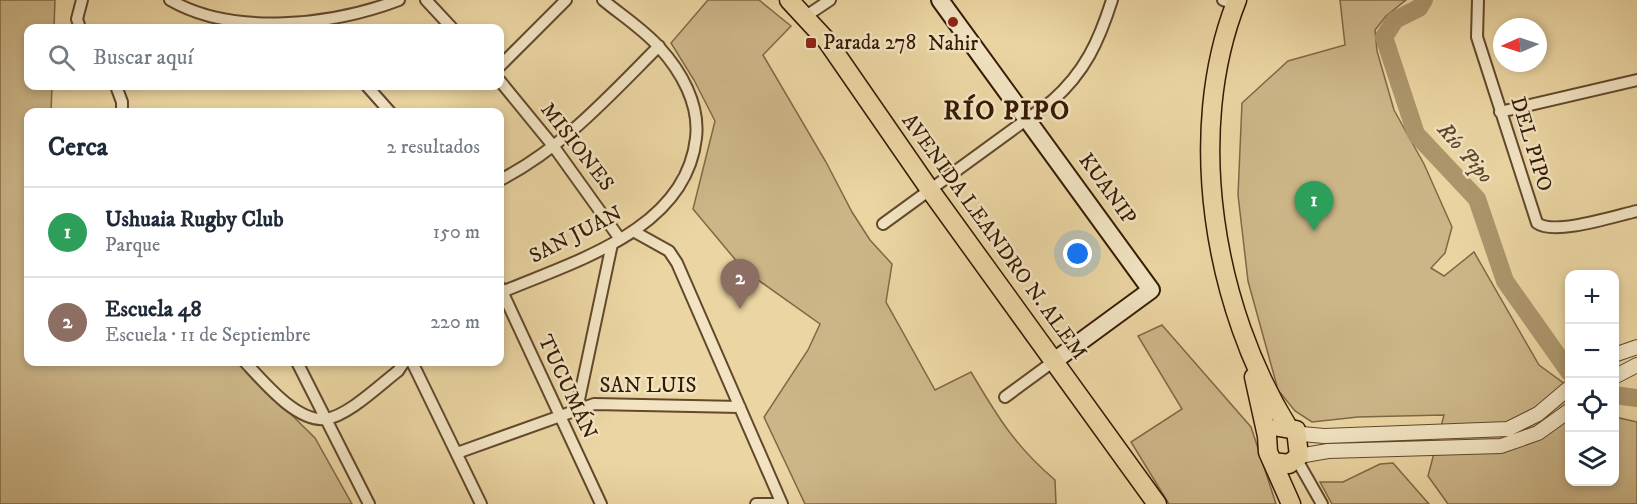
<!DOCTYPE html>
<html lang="es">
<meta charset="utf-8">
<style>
body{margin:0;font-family:"IM FELL DW Pica",serif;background:#f6f6f7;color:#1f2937}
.controls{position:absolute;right:18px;bottom:18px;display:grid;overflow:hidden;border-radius:12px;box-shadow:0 3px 9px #0003}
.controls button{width:54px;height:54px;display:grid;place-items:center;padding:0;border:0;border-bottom:2px solid #e0e1e3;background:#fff;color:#1f2937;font:30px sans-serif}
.compass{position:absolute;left:1493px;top:18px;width:54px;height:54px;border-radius:50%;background:#fff;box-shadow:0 3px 9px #0003;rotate:267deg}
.you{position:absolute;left:1078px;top:254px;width:21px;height:21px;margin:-15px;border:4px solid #fff;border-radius:50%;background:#1a73e8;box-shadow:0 0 0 9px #1a73e833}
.badge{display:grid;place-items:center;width:39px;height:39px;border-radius:50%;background:#d93025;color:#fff;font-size:20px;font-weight:700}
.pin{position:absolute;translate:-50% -50px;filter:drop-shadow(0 2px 3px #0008)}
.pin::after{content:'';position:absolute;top:32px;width:21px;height:18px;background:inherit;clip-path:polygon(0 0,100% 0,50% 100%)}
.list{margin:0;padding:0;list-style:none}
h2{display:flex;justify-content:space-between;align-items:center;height:78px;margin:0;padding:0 24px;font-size:26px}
h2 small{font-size:20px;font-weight:400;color:#747a83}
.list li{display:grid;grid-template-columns:39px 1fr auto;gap:18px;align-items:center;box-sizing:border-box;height:90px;padding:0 24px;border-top:2px solid #e0e1e3}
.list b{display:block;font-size:22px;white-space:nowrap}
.list p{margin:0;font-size:20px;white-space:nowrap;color:#747a83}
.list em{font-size:20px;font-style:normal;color:#747a83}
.icon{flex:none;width:33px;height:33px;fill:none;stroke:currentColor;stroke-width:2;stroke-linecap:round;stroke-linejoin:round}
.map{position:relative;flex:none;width:1637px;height:504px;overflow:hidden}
.search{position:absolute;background:#fff;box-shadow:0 3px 9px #0003;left:24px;top:24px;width:480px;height:66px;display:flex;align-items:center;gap:15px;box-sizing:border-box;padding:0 21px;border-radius:12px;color:#747a83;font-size:22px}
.panel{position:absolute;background:#fff;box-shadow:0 3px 9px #0003;left:24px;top:108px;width:480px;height:258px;border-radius:12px}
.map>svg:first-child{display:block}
.green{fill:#ccb688;stroke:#806846;stroke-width:1.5}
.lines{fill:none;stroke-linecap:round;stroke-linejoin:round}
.river{stroke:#ad966d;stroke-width:18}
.minor-casing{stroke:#62482c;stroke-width:14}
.tertiary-casing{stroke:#62482c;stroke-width:16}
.secondary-casing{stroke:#341904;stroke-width:20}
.primary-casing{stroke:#341904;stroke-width:21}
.trunk-casing{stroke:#341904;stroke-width:21}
.minor{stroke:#f2e4c3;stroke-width:10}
.tertiary{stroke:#f2e4c3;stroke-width:14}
.secondary{stroke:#f2e4c3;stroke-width:16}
.primary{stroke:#ebd6a3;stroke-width:18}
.trunk{stroke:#ebd6a3;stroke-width:18}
.poi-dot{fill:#8f2418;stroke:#f2e4c3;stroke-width:2}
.labels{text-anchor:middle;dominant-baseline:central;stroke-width:5;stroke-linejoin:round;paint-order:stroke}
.poi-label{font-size:21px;fill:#341904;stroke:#f2e4c3;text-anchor:start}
.street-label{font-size:21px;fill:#341904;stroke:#f2e4c3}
.water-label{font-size:22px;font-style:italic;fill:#5e4529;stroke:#f2e4c3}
.district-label{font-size:27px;font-weight:bold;letter-spacing:1.5px;fill:#341904;stroke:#f2e4c3}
</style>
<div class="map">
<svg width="1637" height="504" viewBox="0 0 1637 504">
<rect width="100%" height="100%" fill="#ebd6a3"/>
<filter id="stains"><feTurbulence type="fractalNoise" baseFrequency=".00333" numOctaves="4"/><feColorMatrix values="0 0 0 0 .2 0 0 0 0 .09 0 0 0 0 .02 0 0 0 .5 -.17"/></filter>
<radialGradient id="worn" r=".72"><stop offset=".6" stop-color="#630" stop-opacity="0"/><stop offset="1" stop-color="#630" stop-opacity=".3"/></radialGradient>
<!-- green -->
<path class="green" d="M 0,0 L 55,0 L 54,28 L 28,28 L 28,86 L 52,86 L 51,112 L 28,112 L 28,362 L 238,362 L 315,438 L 352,504 L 0,504 Z
M 708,0 L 759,0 L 791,26 L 763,55 L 826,162 L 852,212 L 870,240 L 892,264 L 886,302 L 935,390 L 971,372 C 997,416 1015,446 1055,480 L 1056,504 L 805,504 L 764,417 L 808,350 L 820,324 L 744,270 L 693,209 L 715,121 L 694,80 L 671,43 Z
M 1340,0 L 1406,0 L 1386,16 L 1375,30 L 1377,51 L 1394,110 L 1424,164 L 1452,227 L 1445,253 L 1431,268 L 1444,276 L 1474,252 L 1539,365 L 1569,387 L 1570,482 L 1614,482 L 1615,417 L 1637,422 L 1637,504 L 1448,504 L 1428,476 L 1444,415 L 1358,417 L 1312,422 L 1295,411 L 1278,390 L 1248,281 L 1238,195 L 1242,103 L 1288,61 L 1345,45 Z
M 1162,325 L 1251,427 L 1276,504 L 1169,504 L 1131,442 L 1182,409 L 1138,336 Z
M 1393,463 L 1429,504 L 1332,504 L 1320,482 L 1343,482 L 1380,464 Z"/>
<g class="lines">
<!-- river -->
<path class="river" d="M 1424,0 L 1419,8 L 1395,20 L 1384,37 L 1416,134 L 1477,199 L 1505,281 L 1570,373
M 1614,395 L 1637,398"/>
<defs>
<path id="minor" d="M 170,0 C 234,37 333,25 399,0
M 426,0 L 452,28
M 1223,0 L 1235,4
M 1478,0 L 1477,37 L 1537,223 C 1554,236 1615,216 1637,211
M 806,16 L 830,0
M 80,28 L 77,19 L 82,0
M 500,66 L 566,0
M 500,81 L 554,147 L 620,239
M 116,86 L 122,102 L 122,112
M 367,86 L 390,112
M 1500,112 L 1637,80
M 500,180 C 563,148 610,95 659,46
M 883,224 L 1052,101 C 1085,72 1099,41 1112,0
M 633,231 L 669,251 L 677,263 L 782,504
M 500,287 L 601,504
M 502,292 C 575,261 686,230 696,138 C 700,104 681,71 659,47 C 643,29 621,15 603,0
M 245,362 C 263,381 296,422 325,419 C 347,417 381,384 398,371 L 404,362
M 297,362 L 369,504
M 412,362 L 481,504
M 1005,397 L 1054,361
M 577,409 L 612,244
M 457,453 L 594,404 L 740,407
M 1297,460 L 1322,504
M 756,504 L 782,504"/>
<path id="tertiary" d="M 1614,355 L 1637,347
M 1614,377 L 1637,365
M 1296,430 L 1302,434 L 1324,436 L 1508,429 L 1538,414 L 1570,387
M 1299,456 L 1328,451 L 1501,446 L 1538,433 L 1570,410"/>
<path id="secondary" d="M 940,0 L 1151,290 L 1054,361"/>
<path id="primary" d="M 1237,0 C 1184,133 1214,308 1288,427
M 1254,377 L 1267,436 L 1268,452 L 1291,504
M 1273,462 L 1289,464 L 1299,456 L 1296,430 L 1279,427"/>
<path id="trunk" d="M 789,0 L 827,41 L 930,190 L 1157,504"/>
</defs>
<!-- minor casing -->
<use href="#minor" class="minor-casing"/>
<!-- tertiary casing -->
<use href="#tertiary" class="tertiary-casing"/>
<!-- secondary casing -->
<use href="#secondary" class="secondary-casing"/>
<!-- primary casing -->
<use href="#primary" class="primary-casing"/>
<!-- trunk casing -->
<use href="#trunk" class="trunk-casing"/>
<!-- minor -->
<use href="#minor" class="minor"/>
<!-- tertiary -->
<use href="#tertiary" class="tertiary"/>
<!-- secondary -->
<use href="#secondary" class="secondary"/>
<!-- primary -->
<use href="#primary" class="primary"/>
<!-- trunk -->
<use href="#trunk" class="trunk"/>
</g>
<!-- markers -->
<g class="poi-dot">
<circle cx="953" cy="22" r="6"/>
<rect x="805" y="37" width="12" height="12" rx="3"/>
</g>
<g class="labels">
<!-- poi labels -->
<g class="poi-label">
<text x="823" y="43">Parada 278</text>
<text x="953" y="44" text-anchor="middle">Nahir</text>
</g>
<!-- street labels -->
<g class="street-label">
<text transform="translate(1531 144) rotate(73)">DEL PIPO</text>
<text transform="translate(577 147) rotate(52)">MISIONES</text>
<text transform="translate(1107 189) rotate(54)">KUANIP</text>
<text transform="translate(576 235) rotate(-27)">SAN JUAN</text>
<text transform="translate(994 237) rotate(54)">AVENIDA LEANDRO N. ALEM</text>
<text x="648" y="386">SAN LUIS</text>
<text transform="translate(567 387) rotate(65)">TUCUMÁN</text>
</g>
<!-- water labels -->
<g class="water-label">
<text transform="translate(1465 153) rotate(49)">Río Pipo</text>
</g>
<!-- district labels -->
<g class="district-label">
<text x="1007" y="111">RÍO PIPO</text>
</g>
</g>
<rect width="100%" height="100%" filter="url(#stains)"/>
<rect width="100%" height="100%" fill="url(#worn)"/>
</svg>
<div class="controls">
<button>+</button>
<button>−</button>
<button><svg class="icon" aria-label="locate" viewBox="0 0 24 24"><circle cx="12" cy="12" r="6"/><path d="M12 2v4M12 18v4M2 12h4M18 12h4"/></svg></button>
<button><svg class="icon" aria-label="layers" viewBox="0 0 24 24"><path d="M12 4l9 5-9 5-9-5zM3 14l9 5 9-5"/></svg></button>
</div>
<svg class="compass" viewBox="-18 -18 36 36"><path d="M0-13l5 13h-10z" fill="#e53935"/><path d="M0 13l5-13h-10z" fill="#747a83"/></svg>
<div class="you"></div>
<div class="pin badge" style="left:1314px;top:231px;background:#2e9e5b">1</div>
<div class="pin badge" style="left:740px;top:309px;background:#8d6e63">2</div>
<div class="search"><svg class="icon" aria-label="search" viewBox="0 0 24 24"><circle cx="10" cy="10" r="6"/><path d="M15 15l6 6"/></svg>Buscar aquí</div>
<section class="panel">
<h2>Cerca<small>2 resultados</small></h2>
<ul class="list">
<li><span class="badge" style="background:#2e9e5b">1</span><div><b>Ushuaia Rugby Club</b><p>Parque</p></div><em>150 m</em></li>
<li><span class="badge" style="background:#8d6e63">2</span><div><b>Escuela 48</b><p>Escuela · 11 de Septiembre</p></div><em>220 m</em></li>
</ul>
</section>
</div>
